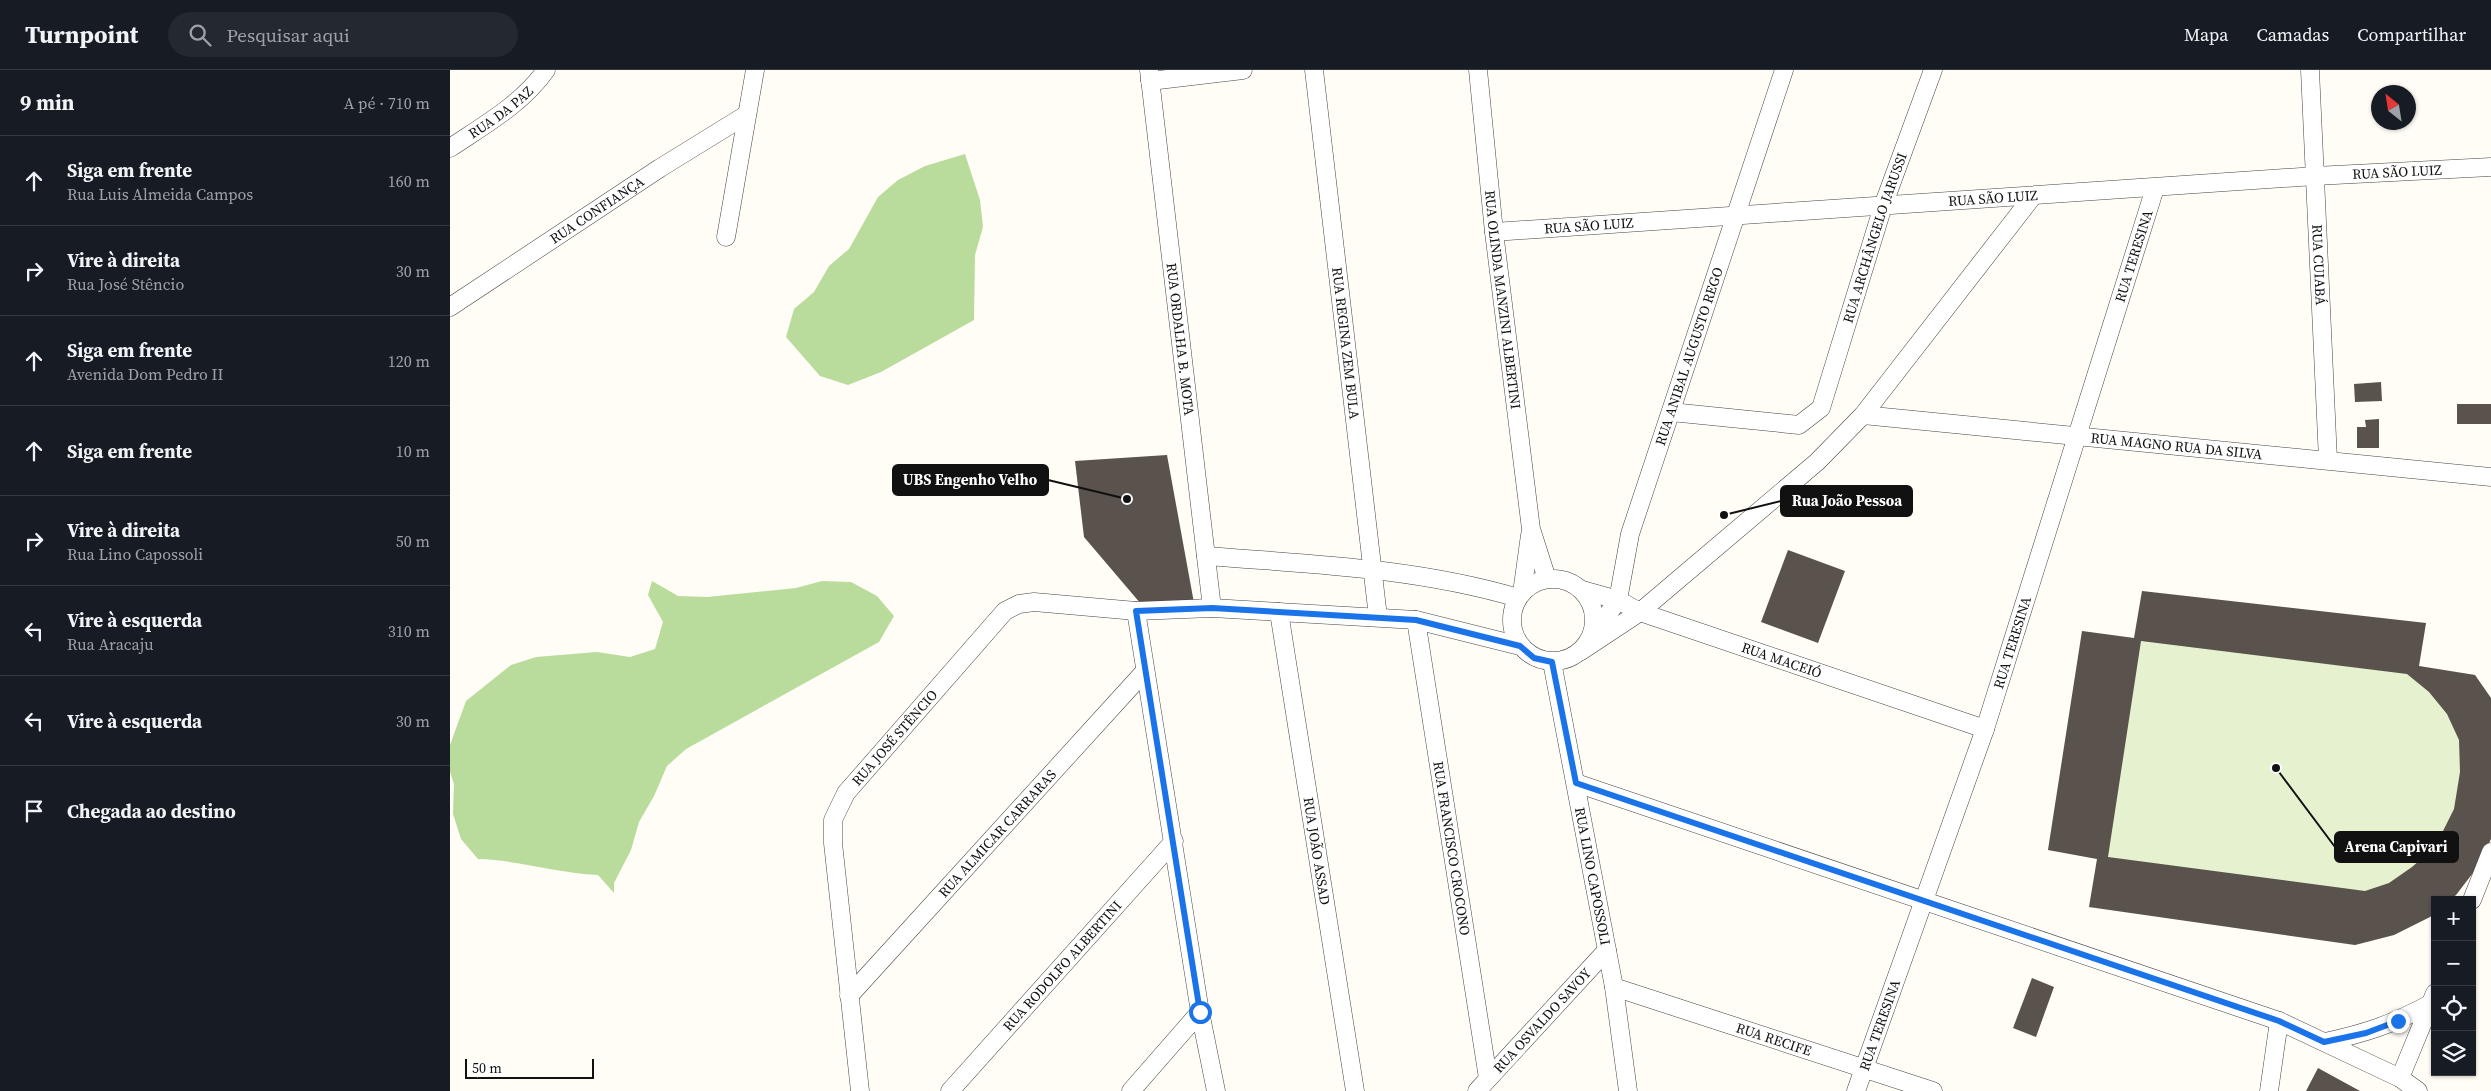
<!DOCTYPE html>
<html lang="pt">
<meta charset="utf-8">
<style>
body{margin:0;font-family:"Source Serif 4",serif;background:#242831;color:#f1f3f6}
.controls{position:absolute;right:15px;bottom:15px;display:grid;overflow:hidden;border-radius:0px;box-shadow:0 1px 4px #0004}
.controls button{width:45px;height:45px;display:grid;place-items:center;padding:0;border:0;border-bottom:1px solid #363941;background:#171b24;color:#f1f3f6;font:25px sans-serif}
.compass{position:absolute;left:1921px;top:15px;width:45px;height:45px;border-radius:50%;background:#171b24;box-shadow:0 1px 4px #0004;rotate:330deg}
.scale{position:absolute;left:15px;bottom:12px;width:129px;box-sizing:border-box;padding-left:5px;border:2px solid #111;border-top:0;font-size:14px;line-height:18px;white-space:nowrap;color:#111;-webkit-text-stroke:4px #fff;paint-order:stroke}
.stop{position:absolute;width:15px;height:15px;margin:-11px;border:4px solid #1a73e8;border-radius:50%;background:#fff}
.stop.end{background:#1a73e8;border-color:#fff;box-shadow:0 1px 5px #0008}
.list{margin:0;padding:0;list-style:none}
h2{display:flex;justify-content:space-between;align-items:center;height:65px;margin:0;padding:0 20px;font-size:21px}
h2 small{font-size:16px;font-weight:400;color:#9ea1a6}
.list li{display:grid;grid-template-columns:32px 1fr auto;gap:15px;align-items:center;box-sizing:border-box;height:90px;padding:0 20px;border-top:1px solid #363941}
.list b{display:block;font-size:19px;white-space:nowrap}
.list p{margin:0;font-size:16px;white-space:nowrap;color:#9ea1a6}
.list em{font-size:16px;font-style:normal;color:#9ea1a6}
.icon{flex:none;width:28px;height:28px;fill:none;stroke:currentColor;stroke-width:2;stroke-linecap:round;stroke-linejoin:round}
.map{position:relative;flex:none;width:2041px;height:1021px;overflow:hidden}
header{display:flex;align-items:center;gap:30px;box-sizing:border-box;height:70px;padding:0 25px;background:#171b24;border-bottom:1px solid #363941}
header strong{font-size:24px}
nav{display:flex;gap:28px;margin-inline-start:auto;font-size:18px}
.search{width:350px;height:45px;background:#242831;display:flex;align-items:center;gap:12px;box-sizing:border-box;padding:0 18px;border-radius:28px;color:#9ea1a6;font-size:19px}
main{display:flex}
aside{flex:1;background:#171b24}
.map>svg:first-child{display:block}
.forest{fill:#b9dc9c}
.pitch{fill:#e6f2cf}
.building{fill:#5a524d;fill-rule:evenodd}
.lines{fill:none;stroke-linecap:round;stroke-linejoin:round}
.street-casing{stroke:#444;stroke-width:19}
.street{stroke:#fff;stroke-width:18}
.route{stroke:#1a73e8;stroke-width:6}
.labels{text-anchor:middle;dominant-baseline:central;stroke-width:5;stroke-linejoin:round;paint-order:stroke}
.street-label{font-size:14px;fill:#111;stroke:#fff}
.leader{fill:none;stroke:#111;stroke-width:2}
.callout-dot{fill:#111;stroke:#fff;stroke-width:2}
.callout{fill:#111;stroke:#111;stroke-width:2}
.callout-label{font-size:15px;text-anchor:middle;font-weight:bold;fill:#fff}
</style>
<header>
<strong>Turnpoint</strong>
<div class="search"><svg class="icon" aria-label="search" viewBox="0 0 24 24"><circle cx="10" cy="10" r="6"/><path d="M15 15l6 6"/></svg>Pesquisar aqui</div>
<nav><a>Mapa</a><a>Camadas</a><a>Compartilhar</a></nav>
</header>
<main>
<aside>
<h2>9 min<small>A pé · 710 m</small></h2>
<ul class="list">
<li><svg class="icon" aria-label="ahead" viewBox="0 0 24 24"><path d="M12 20V5M6 11l6-6 6 6"/></svg><div><b>Siga em frente</b><p>Rua Luis Almeida Campos</p></div><em>160 m</em></li>
<li><svg class="icon" aria-label="right" viewBox="0 0 24 24"><path d="M7 20v-9h11M14 6l5 5-5 5"/></svg><div><b>Vire à direita</b><p>Rua José Stêncio</p></div><em>30 m</em></li>
<li><svg class="icon" aria-label="ahead" viewBox="0 0 24 24"><path d="M12 20V5M6 11l6-6 6 6"/></svg><div><b>Siga em frente</b><p>Avenida Dom Pedro II</p></div><em>120 m</em></li>
<li><svg class="icon" aria-label="ahead" viewBox="0 0 24 24"><path d="M12 20V5M6 11l6-6 6 6"/></svg><div><b>Siga em frente</b></div><em>10 m</em></li>
<li><svg class="icon" aria-label="right" viewBox="0 0 24 24"><path d="M7 20v-9h11M14 6l5 5-5 5"/></svg><div><b>Vire à direita</b><p>Rua Lino Capossoli</p></div><em>50 m</em></li>
<li><svg class="icon" aria-label="left" viewBox="0 0 24 24"><path d="M17 20v-9H6M10 6l-5 5 5 5"/></svg><div><b>Vire à esquerda</b><p>Rua Aracaju</p></div><em>310 m</em></li>
<li><svg class="icon" aria-label="left" viewBox="0 0 24 24"><path d="M17 20v-9H6M10 6l-5 5 5 5"/></svg><div><b>Vire à esquerda</b></div><em>30 m</em></li>
<li><svg class="icon" aria-label="arrive" viewBox="0 0 24 24"><path d="M6 21V4h12l-3 4 3 4H6"/></svg><div><b>Chegada ao destino</b></div></li>
</ul>
</aside>
<div class="map">
<svg width="2041" height="1021" viewBox="0 0 2041 1021">
<rect width="100%" height="100%" fill="#fffdf5"/>
<!-- forest -->
<path class="forest" d="M 515,84 L 530,130 L 533,157 L 525,185 L 524,250 L 431,302 L 398,315 L 370,306 L 336,267 L 344,239 L 364,222 L 379,196 L 399,179 L 428,127 L 448,110 L 475,96 Z
M 202,511 L 228,526 L 257,527 L 346,518 L 372,511 L 401,512 L 427,526 L 444,546 L 429,572 L 236,679 L 217,696 L 204,726 L 189,752 L 181,780 L 164,813 L 164,823 L 148,805 C 107,803 68,790 28,789 L 11,769 L 3,744 L 4,714 L 0,702 L 0,675 L 16,631 L 61,595 L 86,587 L 147,582 L 180,587 L 205,579 L 213,552 L 198,525 Z"/>
<!-- pitch -->
<path class="pitch" d="M 1692,521 L 1976,553 L 1969,596 L 2025,605 L 2041,628 L 2041,769 L 2026,799 L 2000,830 L 1985,830 L 1985,843 L 1980,847 L 1944,865 L 1905,875 L 1639,837 L 1647,789 L 1598,780 L 1632,561 L 1684,568 Z"/>
<!-- building -->
<path class="building" d="M 1931,312 L 1932,331 L 1905,332 L 1904,314 Z
M 2007,334 L 2041,334 L 2041,354 L 2007,354 Z
M 1929,349 L 1929,378 L 1907,378 L 1907,357 L 1916,357 L 1915,350 Z
M 717,385 L 744,533 L 691,534 L 634,467 L 625,391 Z
M 1338,480 L 1395,501 L 1368,573 L 1311,552 Z
M 1692,521 L 1976,553 L 1969,596 L 2025,605 L 2041,628 L 2041,769 L 2026,799 L 2006,825 L 2000,830 L 1985,830 L 1985,843 L 1980,847 L 1944,865 L 1905,875 L 1639,837 L 1647,789 L 1598,780 L 1632,561 L 1684,568 ZM 1691,571 L 1957,604 L 1979,622 L 1997,644 L 2009,670 L 2010,702 L 2004,739 L 1985,777 L 1962,797 L 1939,813 L 1915,821 L 1658,787 Z
M 1582,908 L 1604,917 L 1586,967 L 1563,958 Z
M 1868,998 L 1910,1021 L 1856,1021 Z"/>
<g class="lines">
<defs>
<g id="street">
<path id="s1" d="M 699,0 L 762,538"/>
<path id="s2" d="M 864,0 L 928,547"/>
<path id="s3" d="M 1028,0 L 1044,162 L 1081,459 L 1097,509"/>
<path id="s4" d="M 1860,0 L 1878,390"/>
<path d="M 700,11 L 793,0"/>
<path id="s5" d="M 0,78 C 34,55 72,34 96,0"/>
<path id="s6" d="M 1044,162 L 1865,106 L 2041,97"/>
<path d="M 276,167 L 305,0"/>
<path id="s7" d="M 0,237 L 210,98 L 296,45"/>
<path id="s8" d="M 1221,342 L 1349,355 L 1371,338 L 1433,136 L 1483,0"/>
<path id="s9" d="M 1413,345 L 2041,407"/>
<path d="M 756,486 C 860,494 967,498 1068,528"/>
<circle cx="1103" cy="550" r="41"/>
<path id="s10" d="M 1132,520 L 1168,530 L 1190,542 L 1535,659"/>
<path d="M 1072,523 L 1080,465"/>
<path d="M 686,541 L 750,942 L 766,1021"/>
<path id="s11" d="M 829,542 L 905,1021"/>
<path id="s12" d="M 966,550 L 1038,1008"/>
<path id="s13" d="M 1141,568 L 1168,530 L 1180,464 L 1334,0"/>
<path d="M 1131,581 L 1190,542 L 1367,392 L 1413,345 L 1583,126"/>
<path id="s14" d="M 1102,592 L 1164,917 L 1178,1021"/>
<path d="M 1126,713 L 1829,951 L 1950,1008 L 1968,1021"/>
<path d="M 2022,830 L 2041,782"/>
<path id="s15" d="M 1164,917 L 1483,1021"/>
<path id="s16" d="M 399,926 L 695,601"/>
<path d="M 1875,972 C 1916,963 1943,954 1980,934"/>
<path d="M 1950,1008 L 1985,923"/>
<path id="s17" d="M 410,1021 L 383,773 L 383,750 L 396,723 L 555,541 L 569,534 L 584,532 L 686,541 L 762,538 L 966,550 L 1070,576"/>
<path id="s18" d="M 500,1021 L 724,771"/>
<path d="M 681,1021 L 750,942"/>
<path id="s19" d="M 1027,1021 L 1157,880"/>
<path id="s20" d="M 1406,1021 L 1535,659 L 1705,118"/>
<path d="M 1819,1021 L 1829,951"/>
</g>
</defs>
<!-- street casing -->
<use href="#street" class="street-casing"/>
<!-- street -->
<use href="#street" class="street"/>
</g>
<g class="lines">
<!-- route -->
<path class="route" d="M 750,942 L 686,541 L 762,538 L 966,550 L 1070,576 L 1084,588 L 1102,592 L 1126,713 L 1829,951 L 1874,972 L 1916,963 L 1948,951"/>
</g>
<g class="labels">
<!-- street labels -->
<g class="street-label">
<text stroke="none"><textPath href="#s5" startOffset="62">RUA DA PAZ</textPath></text>
<text stroke="none"><textPath href="#s6" startOffset="905">RUA SÃO LUIZ</textPath></text>
<text stroke="none"><textPath href="#s6" startOffset="500">RUA SÃO LUIZ</textPath></text>
<text stroke="none"><textPath href="#s7" startOffset="176">RUA CONFIANÇA</textPath></text>
<text stroke="none"><textPath href="#s6" startOffset="95">RUA SÃO LUIZ</textPath></text>
<text stroke="none"><textPath href="#s8" startOffset="335">RUA ARCHÂNGELO JARUSSI</textPath></text>
<text stroke="none"><textPath href="#s20" startOffset="880">RUA TERESINA</textPath></text>
<text stroke="none"><textPath href="#s4" startOffset="195">RUA CUIABÁ</textPath></text>
<text stroke="none"><textPath href="#s3" startOffset="231">RUA OLINDA MANZINI ALBERTINI</textPath></text>
<text stroke="none"><textPath href="#s1" startOffset="271">RUA ORDALHA B. MOTA</textPath></text>
<text stroke="none"><textPath href="#s2" startOffset="275">RUA REGINA ZEM BULA</textPath></text>
<text stroke="none"><textPath href="#s13" startOffset="301">RUA ANIBAL AUGUSTO REGO</textPath></text>
<text stroke="none"><textPath href="#s9" startOffset="315">RUA MAGNO RUA DA SILVA</textPath></text>
<text stroke="none"><textPath href="#s20" startOffset="475">RUA TERESINA</textPath></text>
<text stroke="none"><textPath href="#s10" startOffset="212">RUA MACEIÓ</textPath></text>
<text stroke="none"><textPath href="#s17" startOffset="376">RUA JOSÉ STÊNCIO</textPath></text>
<text stroke="none"><textPath href="#s16" startOffset="220">RUA ALMICAR CARRARAS</textPath></text>
<text stroke="none"><textPath href="#s12" startOffset="231">RUA FRANCISCO CROCONO</textPath></text>
<text stroke="none"><textPath href="#s11" startOffset="242">RUA JOÃO ASSAD</textPath></text>
<text stroke="none"><textPath href="#s14" startOffset="218">RUA LINO CAPOSSOLI</textPath></text>
<text stroke="none"><textPath href="#s18" startOffset="168">RUA RODOLFO ALBERTINI</textPath></text>
<text stroke="none"><textPath href="#s19" startOffset="96">RUA OSVALDO SAVOY</textPath></text>
<text stroke="none"><textPath href="#s20" startOffset="70">RUA TERESINA</textPath></text>
<text stroke="none"><textPath href="#s15" startOffset="168">RUA RECIFE</textPath></text>
</g>
</g>
<!-- callouts -->
<path class="leader" d="M677 429L598 410M1274 445L1331 431M1826 698L1885 777"/>
<g class="callout-dot">
<circle cx="677" cy="429" r="5"/>
<circle cx="1274" cy="445" r="5"/>
<circle cx="1826" cy="698" r="5"/>
</g>
<g class="callout">
<rect x="443" y="395" width="155" height="30" rx="5"/>
<rect x="1331" y="416" width="131" height="30" rx="5"/>
<rect x="1885" y="762" width="123" height="30" rx="5"/>
</g>
<g class="callout-label">
<text x="520" y="415">UBS Engenho Velho</text>
<text x="1397" y="436">Rua João Pessoa</text>
<text x="1946" y="782">Arena Capivari</text>
</g>
</svg>
<div class="controls">
<button>+</button>
<button>−</button>
<button><svg class="icon" aria-label="locate" viewBox="0 0 24 24"><circle cx="12" cy="12" r="6"/><path d="M12 2v4M12 18v4M2 12h4M18 12h4"/></svg></button>
<button><svg class="icon" aria-label="layers" viewBox="0 0 24 24"><path d="M12 4l9 5-9 5-9-5zM3 14l9 5 9-5"/></svg></button>
</div>
<svg class="compass" viewBox="-18 -18 36 36"><path d="M0-13l5 13h-10z" fill="#e53935"/><path d="M0 13l5-13h-10z" fill="#9ea1a6"/></svg>
<div class="scale">50 m</div>
<div class="stop" style="left:750px;top:942px"></div>
<div class="stop end" style="left:1948px;top:951px"></div>
</div>
</main>
